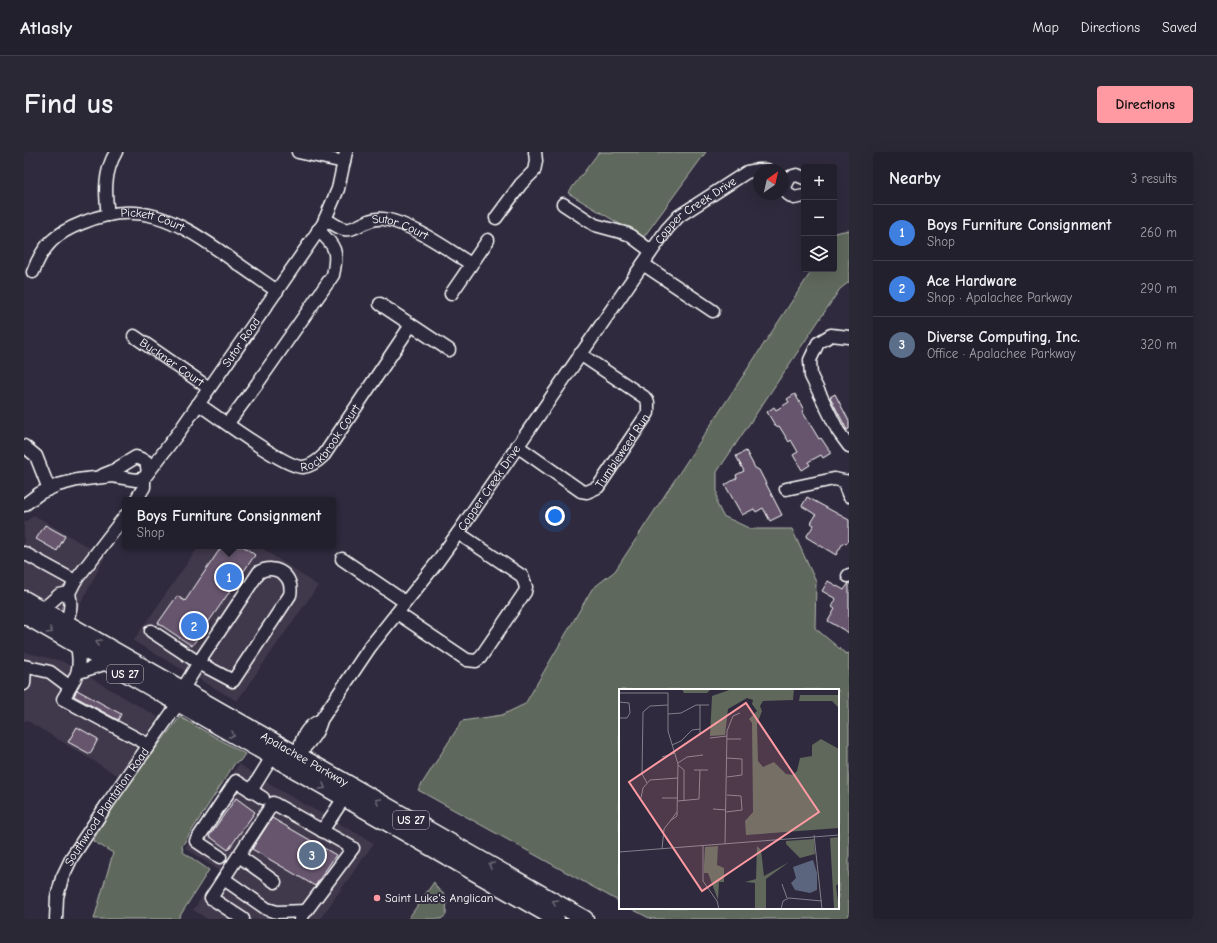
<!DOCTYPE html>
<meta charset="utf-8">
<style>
body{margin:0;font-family:"Comic Neue",sans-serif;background:#2b2836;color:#f1f3f6}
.controls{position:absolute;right:12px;top:12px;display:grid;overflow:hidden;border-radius:4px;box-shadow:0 4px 16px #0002}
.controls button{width:36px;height:36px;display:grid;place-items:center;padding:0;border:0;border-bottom:1px solid #403e4a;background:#23202e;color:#f1f3f6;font:20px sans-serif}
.compass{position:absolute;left:729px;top:12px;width:36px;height:36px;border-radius:50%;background:#23202e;box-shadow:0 4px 16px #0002;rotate:34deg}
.you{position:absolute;left:531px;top:364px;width:14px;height:14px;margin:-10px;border:3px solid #fff;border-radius:50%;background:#1a73e8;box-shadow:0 0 0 6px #1a73e833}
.badge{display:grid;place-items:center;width:26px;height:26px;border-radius:50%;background:#ff9aa2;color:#fff;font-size:13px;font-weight:700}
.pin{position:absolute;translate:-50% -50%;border:2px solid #fff;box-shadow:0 1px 4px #0006}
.popup{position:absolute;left:98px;top:345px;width:214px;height:52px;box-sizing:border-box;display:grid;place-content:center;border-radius:4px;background:#23202e;filter:drop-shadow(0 1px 3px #0005);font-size:13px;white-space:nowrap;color:#a3a3aa}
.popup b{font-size:15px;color:#f1f3f6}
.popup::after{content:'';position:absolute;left:50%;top:100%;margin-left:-8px;border:8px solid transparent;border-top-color:#23202e}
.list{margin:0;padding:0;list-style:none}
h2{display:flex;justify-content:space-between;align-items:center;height:52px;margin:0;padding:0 16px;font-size:17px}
h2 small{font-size:13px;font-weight:400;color:#a3a3aa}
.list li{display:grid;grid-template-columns:26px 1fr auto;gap:12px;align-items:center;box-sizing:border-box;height:56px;padding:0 16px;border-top:1px solid #403e4a}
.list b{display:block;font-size:15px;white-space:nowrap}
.list p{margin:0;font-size:13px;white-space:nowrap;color:#a3a3aa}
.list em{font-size:13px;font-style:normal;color:#a3a3aa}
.icon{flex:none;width:22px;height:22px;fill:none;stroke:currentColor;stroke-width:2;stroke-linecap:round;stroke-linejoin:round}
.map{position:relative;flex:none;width:825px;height:767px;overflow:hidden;border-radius:4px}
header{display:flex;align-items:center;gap:24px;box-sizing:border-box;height:56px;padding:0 20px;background:#23202e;border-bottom:1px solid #403e4a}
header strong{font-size:19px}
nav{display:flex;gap:22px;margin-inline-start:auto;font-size:14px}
.intro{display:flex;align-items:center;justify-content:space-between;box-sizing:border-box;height:96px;padding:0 24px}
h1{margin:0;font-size:28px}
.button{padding:10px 18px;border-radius:4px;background:#ff9aa2;color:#111;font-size:14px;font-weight:700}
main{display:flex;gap:24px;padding:0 24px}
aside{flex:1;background:#23202e;border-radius:4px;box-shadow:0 4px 16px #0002}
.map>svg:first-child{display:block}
.built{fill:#40374b}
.green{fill:#5f685b;stroke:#afb4ad}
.building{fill:#66546d;stroke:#fff}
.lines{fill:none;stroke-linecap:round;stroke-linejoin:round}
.minor-casing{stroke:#fff;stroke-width:15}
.major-casing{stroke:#fff;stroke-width:19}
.minor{stroke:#2f2a3d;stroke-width:12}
.major{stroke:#2f2a3d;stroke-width:16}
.oneway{stroke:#6d6a77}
.poi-dot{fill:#ff9aa2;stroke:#2f2a3d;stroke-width:1.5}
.labels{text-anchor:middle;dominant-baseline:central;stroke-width:4;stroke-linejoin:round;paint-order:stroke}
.shield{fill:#2f2a3d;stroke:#c1bfc5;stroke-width:1}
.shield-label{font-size:11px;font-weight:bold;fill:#fff}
.street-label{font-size:12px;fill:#fff;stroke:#2f2a3d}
.poi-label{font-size:12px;fill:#fff;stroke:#2f2a3d;text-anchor:start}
.inset-road{fill:none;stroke:#827f8b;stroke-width:1}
.view{fill:#ff9aa2;fill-opacity:0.15;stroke:#ff9aa2;stroke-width:2}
.inset-edge{fill:none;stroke:#fff;stroke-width:2}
</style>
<header>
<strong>Atlasly</strong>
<nav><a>Map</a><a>Directions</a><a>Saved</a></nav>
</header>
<div class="intro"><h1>Find us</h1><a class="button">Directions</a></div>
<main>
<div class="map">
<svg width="825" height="767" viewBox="0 0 825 767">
<rect width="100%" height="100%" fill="#2f2a3d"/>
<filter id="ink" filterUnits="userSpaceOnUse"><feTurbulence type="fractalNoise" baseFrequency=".025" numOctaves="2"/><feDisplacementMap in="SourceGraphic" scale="8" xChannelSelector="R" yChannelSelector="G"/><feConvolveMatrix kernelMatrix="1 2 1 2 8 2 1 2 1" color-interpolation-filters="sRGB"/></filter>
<g filter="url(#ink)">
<!-- built -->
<path class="built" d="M 10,363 L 81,405 L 50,465 L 0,436 L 0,371 Z
M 175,394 L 235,394 L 294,434 L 213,549 L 109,489 Z
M 0,500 L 38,509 L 134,565 L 96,625 L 2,568 L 0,570 Z
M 215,612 L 250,635 L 350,691 L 296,767 L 183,767 L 169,758 L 196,719 L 161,696 Z"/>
<!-- green -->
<path class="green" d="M 575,0 L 682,0 L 619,86 L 544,41 Z
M 825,78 L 825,130 L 816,137 L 693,320 L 693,352 L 699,364 L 727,377 L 768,377 L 792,430 L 791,476 L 822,502 L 825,501 L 825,767 L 627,767 L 606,756 L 814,756 L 814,538 L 596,538 L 596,750 L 394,638 L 438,569 L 478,563 L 501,552 L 568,437 L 591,419 L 789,117 L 810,117 L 810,81 Z
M 156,565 L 221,602 L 216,609 L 211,611 L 158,694 L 159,700 L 185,718 L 154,767 L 70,767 L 89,701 L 69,689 L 89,652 Z
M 410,730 L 413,736 L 423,745 L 422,763 L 417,767 L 384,767 Z"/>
<!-- building -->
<path class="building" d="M 771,242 L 780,258 L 778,259 L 795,287 L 797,286 L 807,301 L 799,306 L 797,303 L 784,310 L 786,313 L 778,318 L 769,303 L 774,300 L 767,288 L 765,290 L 755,274 L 752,275 L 743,260 L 750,255 L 752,258 L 765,250 L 763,247 Z
M 811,242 L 825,269 L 825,277 L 823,278 L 806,245 Z
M 722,299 L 731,316 L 735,318 L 758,363 L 746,369 L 739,356 L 732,360 L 730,357 L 718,363 L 701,333 L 713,326 L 712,323 L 720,319 L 712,304 Z
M 783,345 L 825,368 L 825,388 L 822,392 L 819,391 L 812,403 L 782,385 L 790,373 L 787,371 L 792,363 L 778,354 Z
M 21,373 L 41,384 L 33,399 L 12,387 Z
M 198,394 L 219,394 L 231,403 L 168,494 L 134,471 L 153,444 L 161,449 Z
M 804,429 L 820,438 L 825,431 L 825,481 L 804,469 L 811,457 L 808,455 L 812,447 L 798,439 Z
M 53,538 L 97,562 L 94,568 L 50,544 Z
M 53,575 L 74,587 L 66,602 L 44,590 Z
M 212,646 L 231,660 L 204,698 L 185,684 Z
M 248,666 L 312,703 L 291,734 L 228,697 Z"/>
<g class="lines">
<defs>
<g id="minor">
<path d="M 274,0 L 320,10"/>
<path d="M 780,26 L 773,23 L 766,25 L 761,35 L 764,42 L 770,46 L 780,44"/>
<path d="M 539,52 L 571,73 L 604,82 L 627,99"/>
<path d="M 84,63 C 81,41 80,20 92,0"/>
<path d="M 472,66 L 497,32 L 510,19 L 512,9 L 511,0"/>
<path id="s1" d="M 301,67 C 307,70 314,76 320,77 C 331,80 344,64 360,67 C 389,72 423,97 447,112"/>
<path d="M 619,112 L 689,159"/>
<path id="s2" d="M 9,120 C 19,93 32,81 58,71 C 114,47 151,68 196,99 C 215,113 234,126 253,139"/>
<path d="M 427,142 L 464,88"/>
<path d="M 356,152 L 425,198"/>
<path id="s3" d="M 110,184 L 185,236"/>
<path d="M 825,185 L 807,183 L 794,191 L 786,208 L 787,224 L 814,279 L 825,294"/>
<path id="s4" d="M 174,252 C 193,264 262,317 279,315 C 288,314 294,309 300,303 L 387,173"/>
<path d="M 204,271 L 233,232 L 309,123 C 314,100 312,94 294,78"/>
<path d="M 0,294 L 12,304 L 25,337"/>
<path id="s5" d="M 493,294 L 557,339 L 563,340 L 574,335 L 624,261 L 624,250 L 620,245 L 556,202"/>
<path d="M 79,323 L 89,319 L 112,305 L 122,309 L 124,320"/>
<path d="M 825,331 L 822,337 L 825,344"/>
<path d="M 762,337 L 810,327 L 825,330"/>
<path d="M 112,348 L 120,335 L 120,326"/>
<path id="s6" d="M 0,353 L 16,341 L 34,333 L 53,328 L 88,324 L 112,328 L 120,326 L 155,280 L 299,72 L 314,37 L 322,0"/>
<path d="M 0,401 L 51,429 L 45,441 C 48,453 46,460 42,471"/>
<path d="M 318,407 L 381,450"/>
<path d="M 824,424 L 825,423"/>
<path d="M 51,429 L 101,364"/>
<path d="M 18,458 L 35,443 L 45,441"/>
<path d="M 373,461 L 443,508 L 452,509 L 456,506 L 501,440 L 502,435 L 498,424 L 434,381"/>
<path d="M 127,479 L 175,511 L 209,529 L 266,443 C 270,424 252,411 235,420 L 179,504 L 158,538"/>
<path d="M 53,494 C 58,520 52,525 39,547 L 125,593"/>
<path d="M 0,514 L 26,520 L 46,535"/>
<path d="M 55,520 L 83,511"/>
<path d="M 0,532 L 1,515"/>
<path d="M 274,602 C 278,586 281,575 297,568"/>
<path id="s7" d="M 269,609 C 279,595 293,586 297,568 L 346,495 L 411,413 L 434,381 L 643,77 L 655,64 L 723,20 L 734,18 L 743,18"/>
<path d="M 227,639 L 248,605"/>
<path d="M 298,679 L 320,646"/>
<path d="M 215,704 L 251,730"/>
<path d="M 196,705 L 172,689 L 212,629 L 239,646"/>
<path d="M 200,727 L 243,757 L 253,760 L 282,759"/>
<path id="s8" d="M 32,767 L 33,745 L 38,726 L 48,705 L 84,651 L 154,552"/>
<path d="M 219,767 L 187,746 L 249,651 L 329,696 L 276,767"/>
</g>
<g id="major">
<path id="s9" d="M 0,447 L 561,767"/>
<path d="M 0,463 L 532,767"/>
</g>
</defs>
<!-- minor casing -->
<use href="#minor" class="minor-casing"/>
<!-- major casing -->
<use href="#major" class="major-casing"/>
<!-- minor -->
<use href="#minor" class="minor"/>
<!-- major -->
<use href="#major" class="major"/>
</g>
<!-- one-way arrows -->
<defs><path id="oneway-chevron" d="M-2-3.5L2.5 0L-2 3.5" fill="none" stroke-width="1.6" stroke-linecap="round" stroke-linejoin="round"/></defs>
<g class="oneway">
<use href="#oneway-chevron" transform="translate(26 479) rotate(30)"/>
<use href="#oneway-chevron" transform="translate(74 490) rotate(-150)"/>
<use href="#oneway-chevron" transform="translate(208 583) rotate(30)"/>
<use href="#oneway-chevron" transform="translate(299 635) rotate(30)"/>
<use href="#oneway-chevron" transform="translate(354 649) rotate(-150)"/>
<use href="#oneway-chevron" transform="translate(467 713) rotate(-150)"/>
<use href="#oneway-chevron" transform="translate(531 750) rotate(-150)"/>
</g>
</g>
<!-- markers -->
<circle class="poi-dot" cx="353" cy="746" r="4"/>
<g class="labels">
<!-- shield labels -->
<g class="shield">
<rect x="83" y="513" width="36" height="18" rx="3"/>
<rect x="369" y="659" width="36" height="18" rx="3"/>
</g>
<g class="shield-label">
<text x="101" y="522">US 27</text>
<text x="387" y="668">US 27</text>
</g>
<!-- street labels -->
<g class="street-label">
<text stroke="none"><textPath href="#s7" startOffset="685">Copper Creek Drive</textPath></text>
<text stroke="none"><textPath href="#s2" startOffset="145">Pickett Court</textPath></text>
<text stroke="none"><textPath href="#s1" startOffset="81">Sutor Court</textPath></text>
<text stroke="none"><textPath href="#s6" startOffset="294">Sutor Road</textPath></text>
<text stroke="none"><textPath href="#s3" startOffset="46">Buckner Court</textPath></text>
<text stroke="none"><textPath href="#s4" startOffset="164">Rockbrook Court</textPath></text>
<text stroke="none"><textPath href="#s5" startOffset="140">Tumbleweed Run</textPath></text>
<text stroke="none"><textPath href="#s7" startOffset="337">Copper Creek Drive</textPath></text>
<text stroke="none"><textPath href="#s9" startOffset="323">Apalachee Parkway</textPath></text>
<text stroke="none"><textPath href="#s8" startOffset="126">Southwood Plantation Road</textPath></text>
</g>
<!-- poi labels -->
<g class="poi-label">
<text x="361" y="746">Saint Luke's Anglican</text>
</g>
</g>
<!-- overview -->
<g transform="translate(595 537)">
<rect width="220" height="220" fill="#2f2a3d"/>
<path d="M 63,0 L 92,0 L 88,4 L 65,4 ZM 113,0 L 175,0 L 174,11 L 144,12 L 141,17 L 143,22 L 138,35 L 139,72 L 144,78 L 155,73 L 167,85 L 174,86 L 178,82 L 181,69 L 193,67 L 193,56 L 202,50 L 220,60 L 220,139 L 127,146 L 126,132 L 134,123 L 133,34 L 130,30 L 138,22 L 133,15 L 134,11 L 128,9 L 109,20 L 106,46 L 91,47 L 93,7 ZM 181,6 L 220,6 L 220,19 L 213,12 L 180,12 ZM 220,148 L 220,194 L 217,197 L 220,220 L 215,220 L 211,149 ZM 195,150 L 196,165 L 181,169 L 167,155 L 167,152 ZM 99,157 L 98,176 L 105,179 L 105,193 L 100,193 L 99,211 L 89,184 L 85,184 L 85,177 L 86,158 ZM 138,157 L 142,161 L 145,187 L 170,173 L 147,190 L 147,220 L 136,220 L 136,194 L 126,193 L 137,190 Z" fill="#5f685b"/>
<path d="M 194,171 L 198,184 L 198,201 L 191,204 L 176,201 L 172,194 L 177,189 L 174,178 Z" fill="#5b657e"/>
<path class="inset-road" d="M 0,4 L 49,4 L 49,42 L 59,75 L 58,127 L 51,132M 0,13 L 10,14 L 11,24 L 8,29 L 0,29M 81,16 L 81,45M 49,25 L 62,24 L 77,16 L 90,16M 91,49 L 108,47M 108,50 L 122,50M 53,56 L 62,52 L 73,41 L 81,40M 43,68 L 56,64M 59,74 L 68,68 L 84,66M 59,76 L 65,81 L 65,112M 75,81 L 89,81M 108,88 L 123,86 L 123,70 L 108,69M 28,94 L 23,85 L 24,23 L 31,17 L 49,16M 22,109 L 24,99 L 31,91 L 59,89M 43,109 L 59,109M 59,112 L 80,110 L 81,81M 94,120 L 107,121M 107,123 L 123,121 L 122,107 L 108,106M 195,146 L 203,220M 106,155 L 108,42 L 114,27 L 121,24M 84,157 L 84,192 L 98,212 L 100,220M 43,160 L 45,140 L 58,123M 0,163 L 220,146M 163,195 L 168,209M 162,220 L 164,212 L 170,209 L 203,212"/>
<path class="view" d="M 127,14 L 200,123 L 83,202 L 10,93 Z"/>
<rect width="220" height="220" class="inset-edge"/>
</g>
</svg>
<div class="controls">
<button>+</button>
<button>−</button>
<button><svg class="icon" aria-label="layers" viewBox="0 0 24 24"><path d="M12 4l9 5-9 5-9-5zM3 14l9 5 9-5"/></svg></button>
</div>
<svg class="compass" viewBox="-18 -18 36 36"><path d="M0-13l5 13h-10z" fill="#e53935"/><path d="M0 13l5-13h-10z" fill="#a3a3aa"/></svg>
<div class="you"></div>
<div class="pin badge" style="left:205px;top:425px;background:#3f7fe0">1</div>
<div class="popup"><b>Boys Furniture Consignment</b>Shop</div>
<div class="pin badge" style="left:170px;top:474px;background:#3f7fe0">2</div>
<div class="pin badge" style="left:288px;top:703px;background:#5c6f8a">3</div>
</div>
<aside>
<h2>Nearby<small>3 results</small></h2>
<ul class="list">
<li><span class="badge" style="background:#3f7fe0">1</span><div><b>Boys Furniture Consignment</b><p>Shop</p></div><em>260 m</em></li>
<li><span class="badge" style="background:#3f7fe0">2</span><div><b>Ace Hardware</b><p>Shop · Apalachee Parkway</p></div><em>290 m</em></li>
<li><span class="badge" style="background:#5c6f8a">3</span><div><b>Diverse Computing, Inc.</b><p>Office · Apalachee Parkway</p></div><em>320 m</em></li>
</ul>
</aside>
</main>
